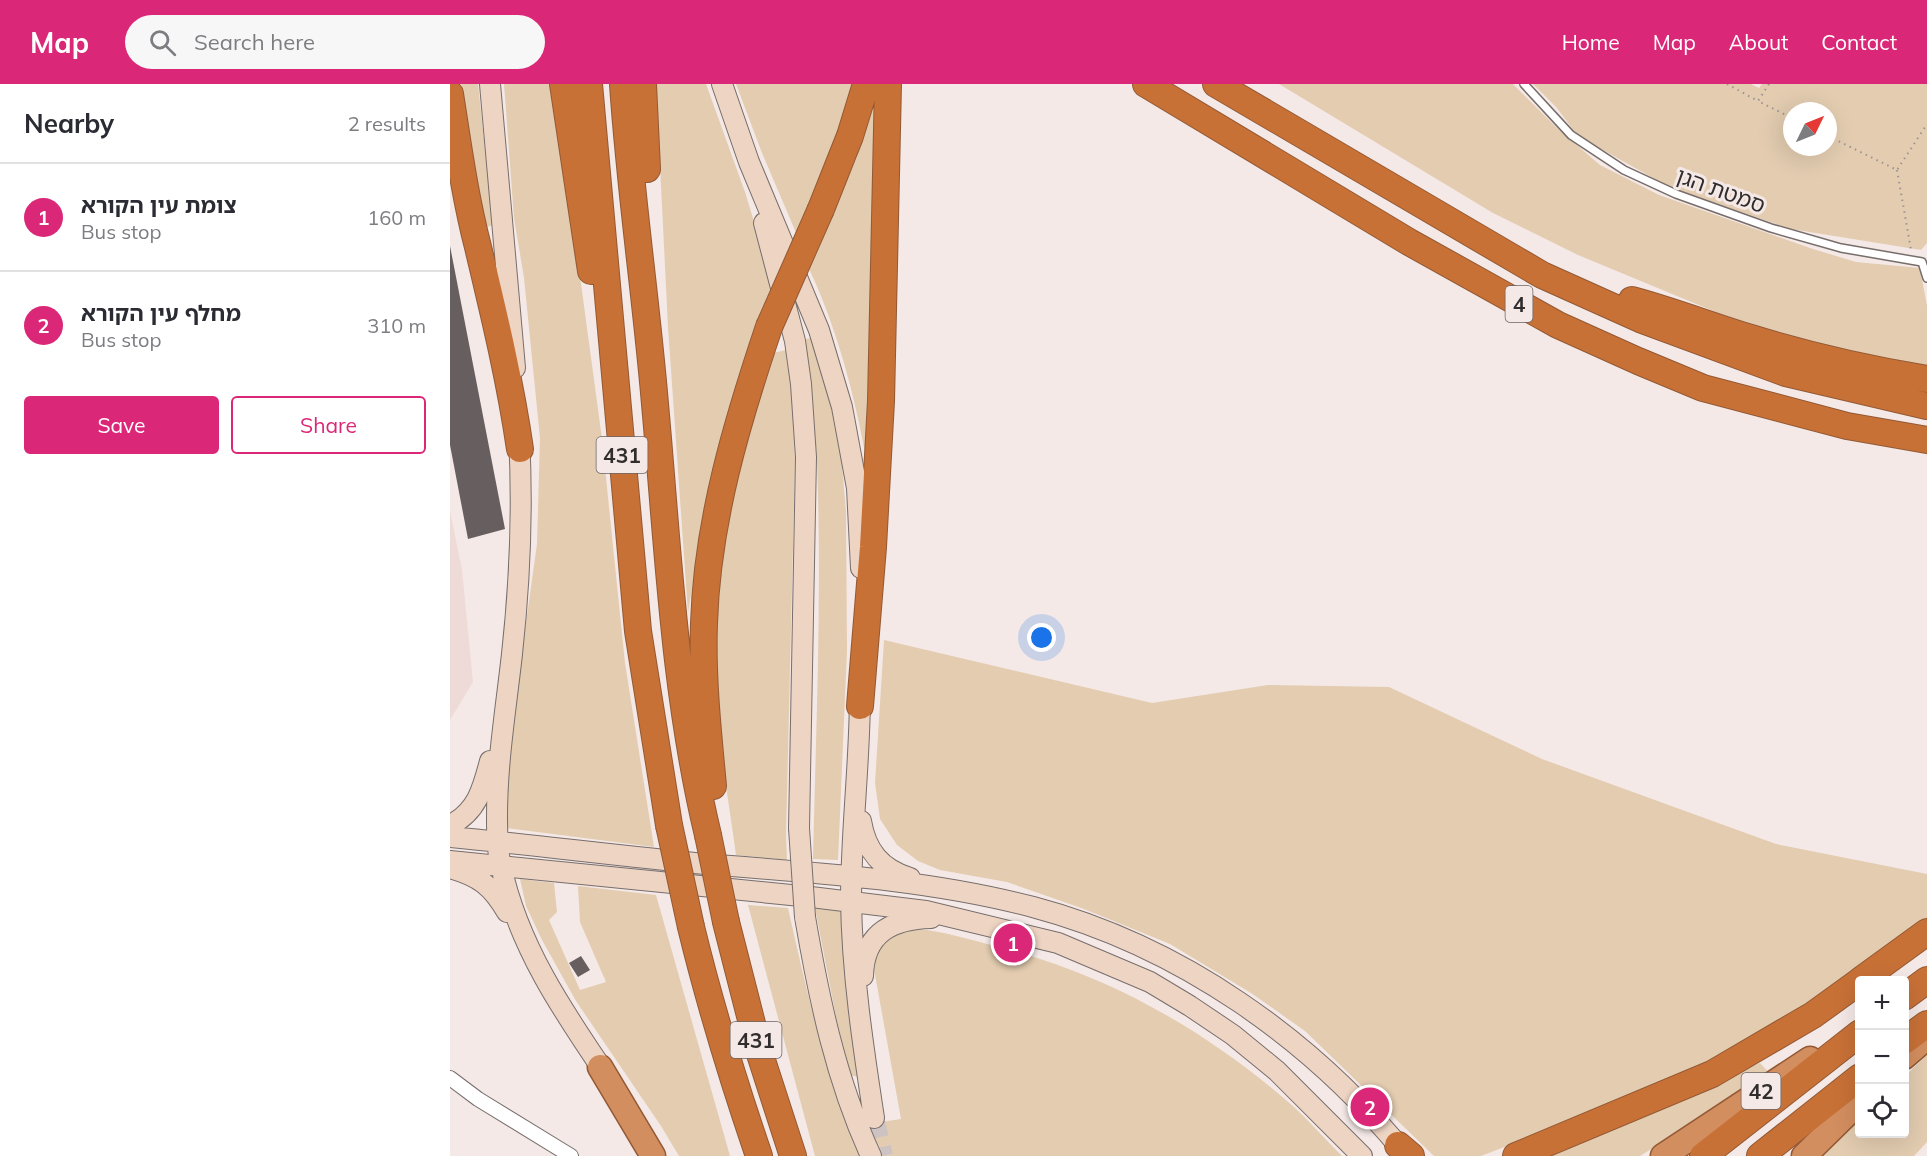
<!DOCTYPE html>
<meta charset="utf-8">
<style>
body{margin:0;font-family:Mulish,"Noto Sans Hebrew",sans-serif;background:#f7f7f7;color:#2b2b33}
.controls{position:absolute;right:18px;bottom:18px;display:grid;overflow:hidden;border-radius:6px;box-shadow:0 6px 24px #0002}
.controls button{width:54px;height:54px;display:grid;place-items:center;padding:0;border:0;border-bottom:2px solid #e1e1e2;background:#fff;color:#2b2b33;font:30px sans-serif}
.compass{position:absolute;left:1333px;top:18px;width:54px;height:54px;border-radius:50%;background:#fff;box-shadow:0 6px 24px #0002;rotate:47deg}
.you{position:absolute;left:592px;top:554px;width:21px;height:21px;margin:-15px;border:4px solid #fff;border-radius:50%;background:#1a73e8;box-shadow:0 0 0 9px #1a73e833}
.badge{display:grid;place-items:center;width:39px;height:39px;border-radius:50%;background:#db2777;color:#fff;font-size:20px;font-weight:700}
.pin{position:absolute;translate:-50% -50%;border:3px solid #fff;box-shadow:0 2px 6px #0006}
.list{margin:0;padding:0;list-style:none}
h2{display:flex;justify-content:space-between;align-items:center;height:78px;margin:0;padding:0 24px;font-size:26px}
h2 small{font-size:20px;font-weight:400;color:#7c7c81}
.list li{display:grid;grid-template-columns:39px 1fr auto;gap:18px;align-items:center;box-sizing:border-box;height:108px;padding:0 24px;border-top:2px solid #e1e1e2}
.list b{display:block;font-size:22px;white-space:nowrap}
.list p{margin:0;font-size:20px;white-space:nowrap;color:#7c7c81}
.list em{font-size:20px;font-style:normal;color:#7c7c81}
.actions{display:flex;gap:12px;padding:18px 24px}
.actions a{flex:1;padding:14px 0;border:2px solid #db2777;border-radius:6px;text-align:center;font-size:21px;color:#db2777}
.actions .main{background:#db2777;color:#fff}
.icon{flex:none;width:33px;height:33px;fill:none;stroke:currentColor;stroke-width:2;stroke-linecap:round;stroke-linejoin:round}
.map{position:relative;flex:none;width:1477px;height:1072px;overflow:hidden}
header{display:flex;align-items:center;gap:36px;box-sizing:border-box;height:84px;padding:0 30px;background:#db2777;color:#fff}
header strong{font-size:28px}
nav{display:flex;gap:33px;margin-inline-start:auto;font-size:21px}
.search{width:420px;height:54px;background:#f7f7f7;display:flex;align-items:center;gap:15px;box-sizing:border-box;padding:0 21px;border-radius:33px;color:#7c7c81;font-size:22px}
main{display:flex}
aside{flex:1;background:#fff}
.map>svg:first-child{display:block}
.built{fill:#eedbd8}
.green{fill:#e3ccb0;fill-rule:evenodd}
.building{fill:#675e5f}
.lines{fill:none;stroke-linecap:round;stroke-linejoin:round}
.secondary-tunnel{stroke:#cdc3c2;stroke-width:20;stroke-dasharray:20 10;stroke-linecap:butt}
.service-casing{stroke:#776e6c;stroke-width:10}
.minor-casing{stroke:#776e6c;stroke-width:16}
.secondary-casing{stroke:#776e6c;stroke-width:22}
.trunk-casing{stroke:#935934;stroke-width:27}
.motorway-casing{stroke:#935934;stroke-width:28}
.path{stroke:#9c9493;stroke-width:2;stroke-dasharray:1.5 4.5;stroke-linecap:butt}
.service{stroke:#fff;stroke-width:7}
.minor{stroke:#fff;stroke-width:14}
.secondary{stroke:#eed4c3;stroke-width:20}
.trunk{stroke:#d38e5f;stroke-width:24}
.motorway{stroke:#c87137;stroke-width:26}
.secondary-bridge-casing{stroke:#776e6c;stroke-width:22;stroke-linecap:butt}
.motorway-bridge-casing{stroke:#935934;stroke-width:28;stroke-linecap:butt}
.secondary-bridge{stroke:#eed4c3;stroke-width:20}
.motorway-bridge{stroke:#c87137;stroke-width:26}
.labels{text-anchor:middle;dominant-baseline:central;stroke-width:6;stroke-linejoin:round;paint-order:stroke}
.shield{fill:#f4e9e7;stroke:#6c6565;stroke-width:1.5}
.shield-label{font-size:21px;font-weight:bold;fill:#312d2d}
.street-label{font-size:22px;fill:#312d2d;stroke:#f4e9e7}
</style>
<header>
<strong>Map</strong>
<div class="search"><svg class="icon" aria-label="search" viewBox="0 0 24 24"><circle cx="10" cy="10" r="6"/><path d="M15 15l6 6"/></svg>Search here</div>
<nav><a>Home</a><a>Map</a><a>About</a><a>Contact</a></nav>
</header>
<main>
<aside>
<h2>Nearby<small>2 results</small></h2>
<ul class="list">
<li><span class="badge">1</span><div><b>צומת עין הקורא</b><p>Bus stop</p></div><em>160 m</em></li>
<li><span class="badge">2</span><div><b>מחלף עין הקורא</b><p>Bus stop</p></div><em>310 m</em></li>
</ul>
<div class="actions"><a class="main">Save</a><a>Share</a></div>
</aside>
<div class="map">
<svg width="1477" height="1072" viewBox="0 0 1477 1072">
<rect width="100%" height="100%" fill="#f4e9e7"/>
<!-- built -->
<path class="built" d="M 0,427 L 12,486 L 23,598 L 0,636 Z"/>
<!-- green -->
<path class="green" d="M 11,0 L 28,0 L 43,141 L 33,144 Z
M 54,0 L 104,0 L 152,355 L 175,579 L 204,763 L 56,744 L 59,677 L 64,625 L 87,460 L 90,354 L 74,194 L 64,134 Z
M 206,0 L 256,0 L 295,108 L 323,200 L 287,301 L 275,341 L 249,460 L 238,529 L 218,243 Z
M 286,0 L 406,0 L 403,12 L 347,151 L 312,69 Z
M 427,0 L 420,399 C 410,331 389,247 359,185 L 407,73 Z
M 829,0 L 1063,0 L 1109,46 L 1150,81 L 1209,111 L 1363,165 L 1406,178 L 1470,184 L 1477,222 L 1477,286 L 1417,275 L 1268,229 L 1128,171 L 1043,129 Z
M 1083,0 L 1301,0 L 1309,4 L 1312,0 L 1477,0 L 1477,159 L 1471,166 L 1341,145 L 1221,104 L 1128,52 L 1106,23 ZM 1342,27 L 1378,27 L 1378,63 L 1342,63 Z
M 364,253 L 376,295 L 390,356 L 396,428 L 397,567 L 388,776 L 363,775 C 366,643 372,510 367,378 C 365,337 358,297 352,256 Z
M 336,266 L 343,318 L 345,377 L 336,752 L 337,776 L 286,771 C 277,704 264,637 265,571 C 266,466 292,369 319,270 Z
M 434,556 L 702,619 L 818,601 L 939,603 L 1092,675 L 1326,760 L 1477,790 L 1477,836 L 1370,913 L 1266,976 L 1198,1008 L 1031,1072 L 984,1072 L 855,947 L 801,909 L 720,860 L 634,825 L 557,798 L 490,786 L 468,777 L 447,761 L 430,735 L 425,699 Z
M 70,795 L 104,799 L 107,828 L 99,836 L 130,906 L 156,898 L 130,838 L 128,802 L 206,811 L 280,1072 L 229,1072 L 211,1042 L 126,917 L 92,856 L 76,822 Z
M 298,821 L 338,824 C 357,909 376,992 409,1072 L 365,1072 Z
M 365,824 L 394,828 L 398,926 L 408,993 L 400,991 L 386,933 Z
M 457,844 C 484,845 511,853 537,860 C 653,887 755,945 844,1023 C 860,1038 876,1056 892,1072 L 434,1072 L 417,1040 L 451,1035 L 424,885 L 428,864 L 441,852 Z
M 1477,971 L 1477,1058 L 1464,1072 L 1372,1072 L 1409,1035 L 1410,1050 L 1454,1050 L 1455,992 Z
M 1310,979 L 1321,991 L 1190,1072 L 1102,1072 Z"/>
<!-- building -->
<path class="building" d="M 0,162 L 55,445 L 18,455 L 0,361 Z
M 131,872 L 140,886 L 128,893 L 119,879 Z"/>
<g class="lines">
<!-- secondary-tunnel -->
<path class="secondary-tunnel" d="M 424,1034 L 433,1072"/>
<defs>
<path id="service" d="M 1074,0 L 1121,51 L 1174,86 L 1226,110 L 1321,144 L 1391,164 L 1472,178 L 1477,194"/>
<path id="minor" d="M 0,994 L 28,1015 L 121,1072"/>
<path id="secondary" d="M 40,0 L 65,284
M 272,0 L 299,78 L 369,246 L 392,323 L 407,404 L 411,484
M 314,139 L 345,257 L 351,300 L 356,373 L 349,744
M 69,352 C 73,425 70,497 62,570 C 56,624 47,678 47,732 C 47,749 47,766 51,782 C 68,862 114,929 159,995
M 410,609 C 410,678 401,747 401,816 C 402,889 413,962 424,1034
M 411,737 C 416,767 431,785 460,794
M 0,741 C 27,728 33,704 40,677
M 0,753 C 85,761 170,772 256,780 C 365,789 477,795 583,823 C 730,862 862,955 957,1072
M 0,777 L 361,813 L 476,827 L 608,859 L 700,898 L 740,922 L 783,951 L 827,987 L 912,1072
M 0,784 C 29,792 42,802 57,828
M 355,833 C 369,915 386,996 421,1072
M 413,892 C 414,849 442,835 481,834"/>
<path id="trunk" d="M 1454,973 L 1477,953
M 150,983 L 203,1072
M 1213,1072 L 1360,975
M 1354,1072 L 1410,1017"/>
<path id="motorway" d="M 113,0 L 141,187
M 139,0 L 188,547 L 219,741
M 173,0 C 180,107 196,213 205,320 C 218,464 224,610 258,751
M 193,0 L 197,85
M 696,0 L 959,158 L 1108,241 L 1188,277 L 1253,304 L 1397,342 L 1477,356
M 766,0 L 1092,191 L 1190,235 L 1336,289 L 1477,322
M 0,10 C 8,61 15,113 28,163 C 44,230 60,296 70,365
M 371,125 L 400,52 L 416,0
M 1182,216 C 1223,227 1261,242 1301,254 C 1359,272 1417,285 1477,295
M 410,622 L 423,463 L 431,317 L 438,0
M 263,702 C 258,648 252,594 254,539 C 257,438 287,338 319,243
M 276,838 L 309,967 L 343,1072
M 241,843 C 260,921 283,996 309,1072
M 1411,896 L 1477,848
M 1454,913 L 1477,896
M 1454,957 L 1477,940
M 948,1061 L 961,1072
M 1066,1072 L 1262,990 L 1363,931 L 1410,897
M 1253,1072 L 1410,949
M 1310,1072 L 1410,993"/>
</defs>
<!-- service casing -->
<use href="#service" class="service-casing"/>
<!-- minor casing -->
<use href="#minor" class="minor-casing"/>
<!-- secondary casing -->
<use href="#secondary" class="secondary-casing"/>
<!-- trunk casing -->
<use href="#trunk" class="trunk-casing"/>
<!-- motorway casing -->
<use href="#motorway" class="motorway-casing"/>
<!-- path -->
<path class="path" d="M 1277,0 L 1308,17
M 1319,0 L 1308,17 L 1342,34
M 1378,52 L 1447,86 L 1477,40
M 1447,86 L 1461,166"/>
<!-- service -->
<use href="#service" class="service"/>
<!-- minor -->
<use href="#minor" class="minor"/>
<!-- secondary -->
<use href="#secondary" class="secondary"/>
<!-- trunk -->
<use href="#trunk" class="trunk"/>
<!-- motorway -->
<use href="#motorway" class="motorway"/>
<defs>
<path id="secondary-bridge" d="M 349,744 L 355,833"/>
<path id="motorway-bridge" d="M 319,243 L 371,125
M 219,741 L 241,843
M 258,751 L 276,838"/>
</defs>
<!-- secondary-bridge casing -->
<use href="#secondary-bridge" class="secondary-bridge-casing"/>
<!-- motorway-bridge casing -->
<use href="#motorway-bridge" class="motorway-bridge-casing"/>
<!-- secondary-bridge -->
<use href="#secondary-bridge" class="secondary-bridge"/>
<!-- motorway-bridge -->
<use href="#motorway-bridge" class="motorway-bridge"/>
</g>
<g class="labels">
<!-- shield labels -->
<g class="shield">
<rect x="1055.5" y="202" width="27" height="36" rx="4.5"/>
<rect x="146.5" y="353" width="51" height="36" rx="4.5"/>
<rect x="280.5" y="938" width="51" height="36" rx="4.5"/>
<rect x="1291.5" y="989" width="39" height="36" rx="4.5"/>
</g>
<g class="shield-label">
<text x="1069" y="220">4</text>
<text x="172" y="371">431</text>
<text x="306" y="956">431</text>
<text x="1311" y="1007">42</text>
</g>
<!-- street labels -->
<g class="street-label">
<text transform="translate(1271 106) rotate(20)">סמטת הגן</text>
</g>
</g>
</svg>
<div class="controls">
<button>+</button>
<button>−</button>
<button><svg class="icon" aria-label="locate" viewBox="0 0 24 24"><circle cx="12" cy="12" r="6"/><path d="M12 2v4M12 18v4M2 12h4M18 12h4"/></svg></button>
</div>
<svg class="compass" viewBox="-18 -18 36 36"><path d="M0-13l5 13h-10z" fill="#e53935"/><path d="M0 13l5-13h-10z" fill="#7c7c81"/></svg>
<div class="you"></div>
<div class="pin badge" style="left:563px;top:859px">1</div>
<div class="pin badge" style="left:920px;top:1023px">2</div>
</div>
</main>
